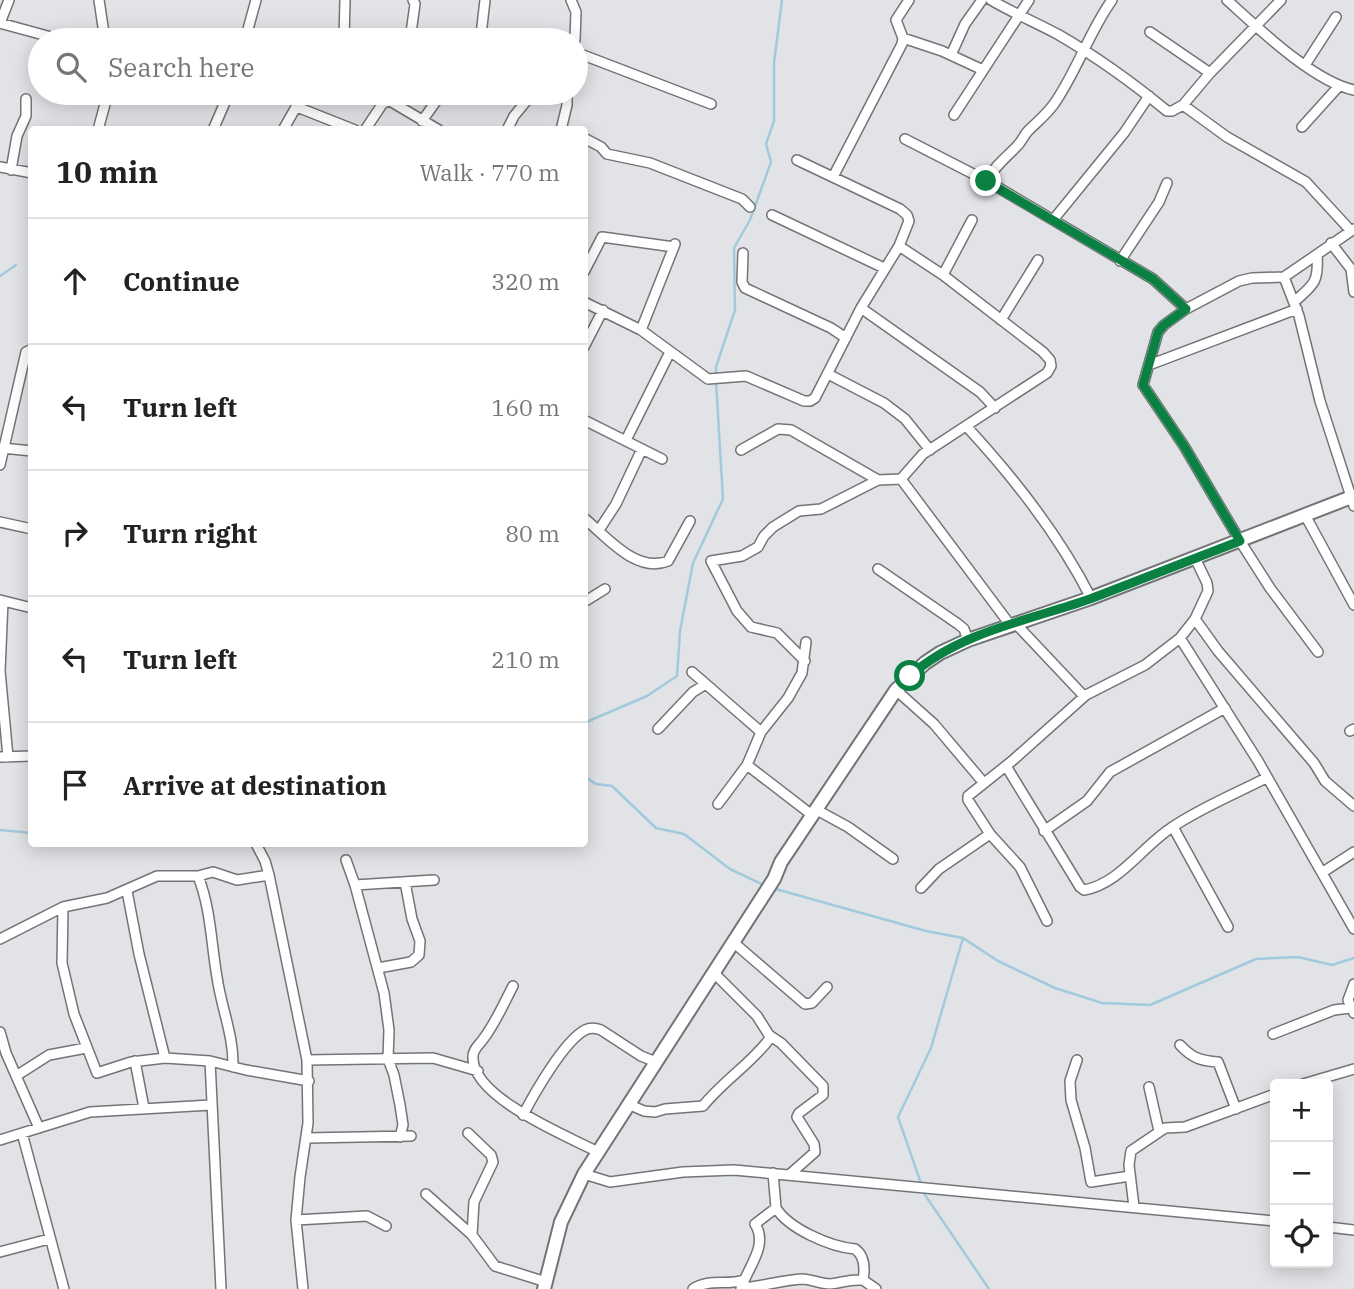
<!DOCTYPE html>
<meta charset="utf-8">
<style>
body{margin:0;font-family:"IBM Plex Serif",serif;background:#f2f2f2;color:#222}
.controls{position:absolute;right:21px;bottom:21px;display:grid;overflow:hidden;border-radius:7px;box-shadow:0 4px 18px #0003}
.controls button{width:63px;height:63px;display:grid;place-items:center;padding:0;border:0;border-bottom:2px solid #e0e0e0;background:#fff;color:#222;font:35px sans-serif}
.stop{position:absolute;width:21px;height:21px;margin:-16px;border:5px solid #0b8043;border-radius:50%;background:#fff}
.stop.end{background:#0b8043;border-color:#fff;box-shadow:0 2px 7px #0008}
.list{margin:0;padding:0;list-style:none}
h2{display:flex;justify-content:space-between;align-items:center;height:91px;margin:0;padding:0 28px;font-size:30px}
h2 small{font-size:23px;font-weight:400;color:#767676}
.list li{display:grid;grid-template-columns:46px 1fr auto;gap:21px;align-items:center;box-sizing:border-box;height:126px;padding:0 28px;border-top:2px solid #e0e0e0}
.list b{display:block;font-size:26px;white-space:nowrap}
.list em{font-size:23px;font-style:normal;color:#767676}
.icon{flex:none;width:38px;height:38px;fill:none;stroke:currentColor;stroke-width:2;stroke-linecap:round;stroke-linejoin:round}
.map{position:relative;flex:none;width:1354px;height:1289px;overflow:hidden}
.search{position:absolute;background:#fff;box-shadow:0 4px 18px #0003;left:28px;top:28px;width:560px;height:77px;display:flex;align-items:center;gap:18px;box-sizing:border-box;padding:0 24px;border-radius:38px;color:#767676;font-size:26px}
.panel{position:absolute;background:#fff;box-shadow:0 4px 18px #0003;left:28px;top:126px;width:560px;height:721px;border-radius:7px}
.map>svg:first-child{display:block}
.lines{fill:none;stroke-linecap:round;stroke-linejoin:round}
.stream{stroke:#a1cbdc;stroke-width:2.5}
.street-casing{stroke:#727477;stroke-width:12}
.secondary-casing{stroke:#727477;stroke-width:16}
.street{stroke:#fff;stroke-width:9}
.secondary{stroke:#fff;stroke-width:12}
.route{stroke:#0b8043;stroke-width:9}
</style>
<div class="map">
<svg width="1354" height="1289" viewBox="0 0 1354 1289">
<rect width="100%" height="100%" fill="#e1e3e7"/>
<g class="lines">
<!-- stream -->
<path class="stream" d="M 0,276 L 16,265
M 716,375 L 716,367 L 735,310 L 734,248 L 750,220 L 771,162 L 766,144 L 774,121 L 774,63 L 782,0
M 584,723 L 647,696 L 677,676 L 680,631 L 693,563 L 723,499 L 716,381
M 584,776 L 596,784 L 612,786 L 656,828 L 684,834 L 730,869 L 766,886
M 0,830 L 32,833
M 772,888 L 926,931 L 963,938 L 998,961 L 1055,988 L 1102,1003 L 1150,1005 L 1256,959 L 1298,957 L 1332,965 L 1354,958
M 963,938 L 931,1048 L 898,1117 L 925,1195 L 989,1289"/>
<defs>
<path id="street" d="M 99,0 L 105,40
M 571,0 L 576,12 L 575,40
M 991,0 C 1013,13 1037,23 1059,35 C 1097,57 1133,83 1167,111 L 1172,111 L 1183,105 L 1210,73 L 1281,0
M 1227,0 C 1258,28 1314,82 1354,90
M 0,23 L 62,40
M 0,23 L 9,0
M 1150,32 L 1210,73
M 481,35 L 485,0
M 903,38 L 942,51 L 983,70
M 245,40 L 256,0
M 344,40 L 345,0
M 410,40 L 415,4 L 413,0
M 576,55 L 583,55 L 711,104
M 951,55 L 965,24 L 982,0
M 1305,65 L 1336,17
M 390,101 L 439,130
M 1183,105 L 1227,137 L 1306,182 L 1351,231
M 297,107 L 355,130
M 954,115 L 1029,0
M 422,121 L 442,93
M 1302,127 L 1339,86
M 98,130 L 108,93
M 213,130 L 229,93
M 283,130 L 304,93
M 365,130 L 383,103 L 390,101 L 396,93
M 507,130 L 514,116 L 533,93
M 561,130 L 567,105 L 567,93
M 584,138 L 601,147 L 607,154 L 650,163 L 742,199 L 750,207
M 905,139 L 987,181 L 1153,279 L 1186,309
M 0,167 L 32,173
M 11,170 L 17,136 L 26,116 L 26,99
M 833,177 L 902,44 L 903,38 L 896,20 L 909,0
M 987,181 C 994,166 1007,157 1018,145 C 1022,141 1024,135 1028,131 C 1037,122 1046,115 1054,104 C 1077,71 1089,32 1112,0
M 772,215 L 884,268
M 1053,220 L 1124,133 L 1149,96
M 1331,243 L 1351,269 L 1354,292
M 743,253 L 742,282 L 745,288 L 831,328 L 846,338
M 1120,261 L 1159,202 L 1167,183
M 584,272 L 602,237 L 674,247
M 943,275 L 972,220
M 1284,277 L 1299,316 L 1320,401 L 1354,506
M 584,302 L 641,330 L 708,379 L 746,376 L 804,401 L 810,401 L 815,398 L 861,308 L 899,246 L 909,221 L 907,215 L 900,209 L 797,160
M 1294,302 C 1313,285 1319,283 1317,255
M 861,308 L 980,392 L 995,408
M 1001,320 L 1038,260
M 641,330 L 675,244
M 584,347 L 603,310
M 1149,365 L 1297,309
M 828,374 L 884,403 L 905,419 L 930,450
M 584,420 L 662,459
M 967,427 C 1015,479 1059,535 1091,598
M 626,440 L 670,352
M 2,448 L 32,451
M 741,450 L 778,429 L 791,430 L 878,480
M 0,465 L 26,352 L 32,349
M 901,479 L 1011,626
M 1305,515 L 1354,605
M 584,518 C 606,536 636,574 668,561 L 690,521
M 0,522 L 32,529
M 599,530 L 616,504 L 642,449
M 878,569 L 958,624 L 964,629 L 968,640
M 0,600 L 32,608
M 3,601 L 0,671 L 8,757
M 584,602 L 605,589
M 1195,619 L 1218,651 L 1314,763 L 1325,781 L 1354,806
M 1016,624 L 1082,694 L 1086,695
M 1180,638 L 1258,761 L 1354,929
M 1318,652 L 1270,588 L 1240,541 L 1184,446 L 1143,385 L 1158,332 L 1164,325 L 1186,309 L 1239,281 L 1252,278 L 1284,277 L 1354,229
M 805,661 L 777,633 L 751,627 L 737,611 L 711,561 L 742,556 L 758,547 L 764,536 L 773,527 L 799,511 L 821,509 L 878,480 L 901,479 L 923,454 L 1047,373 L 1051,366 L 1050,360 L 1043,352 L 943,275 L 899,246
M 692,672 L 761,732
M 896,690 L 934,724 L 983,782
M 658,729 L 693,692 L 706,684
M 1350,731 L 1354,729
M 0,757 L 32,756
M 747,765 L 812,815
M 1006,766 L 1080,887 L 1084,890 C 1119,884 1142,847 1171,828 C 1200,808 1235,794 1266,778
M 718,804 L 747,765 L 761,732 L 788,698 L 802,673 L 806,642
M 815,809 L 848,827 L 893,859
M 1173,827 L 1228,927
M 1044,831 L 1087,801 L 1110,772 L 1225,708
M 256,844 L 265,861 L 269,875 L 307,1060 L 308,1123 L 300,1177 L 296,1220 L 303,1289
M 346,860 L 355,885 L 384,993 L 389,1030 L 388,1059 L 394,1075 L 400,1105 L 403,1125 L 400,1137
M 1323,872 L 1354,852
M 198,876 C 211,909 211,943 217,977 C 221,1007 234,1036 233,1067
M 355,885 L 434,880
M 921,888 L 939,869 L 990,834
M 127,891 L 139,954 L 165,1058
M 63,907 L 62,963 L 74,1014 L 97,1073 L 131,1062 L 165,1058 L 210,1061 L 246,1070 L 309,1081
M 1047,921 L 1020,867 L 990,834 L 968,800 L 968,796 L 1012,761 L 1086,695 L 1145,665 L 1180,638 L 1195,619 L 1208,591 L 1207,583 L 1195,558
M 0,939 L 63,907 L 107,898 L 157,876 L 198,876 L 213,872 L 237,880 L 269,875
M 733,942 L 805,1004 L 812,1003 L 827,987
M 378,968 L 411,962 L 419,955 L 420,941 L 412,919 L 405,882
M 714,973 L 757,1016 L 769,1035 L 781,1043 L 823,1086 L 823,1095 L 799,1113 L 797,1117 L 814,1144 L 815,1152 L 789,1175
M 1354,984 L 1348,1000 L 1354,1013
M 513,986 C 504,1003 496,1022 484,1038 C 480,1044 473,1049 473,1056 C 470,1097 567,1136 598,1152
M 0,1032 L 6,1053 L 39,1128
M 1273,1034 L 1334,1010 L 1350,1008
M 1180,1045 C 1192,1058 1201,1061 1218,1062 L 1236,1109
M 307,1060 L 433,1058 L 478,1071
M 1077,1060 L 1070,1081 L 1071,1100 L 1085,1148 L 1091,1182 L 1130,1176
M 135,1061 L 144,1108
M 210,1061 L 221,1289
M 16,1076 L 49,1055 L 86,1048
M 1303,1084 L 1354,1069
M 1149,1087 L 1159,1131
M 628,1104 L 644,1111 L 655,1112 L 665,1109 L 703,1106 C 724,1080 751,1064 771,1037
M 523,1115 C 534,1094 564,1041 585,1030 C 591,1027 596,1028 601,1030 L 641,1056 L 656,1062
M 22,1133 L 64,1289
M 468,1133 L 491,1155 L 493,1162 L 474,1202 L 472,1235
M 307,1138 L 411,1136
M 0,1140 L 90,1112 L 211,1105
M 584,1174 L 610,1182 L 683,1172 L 734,1170 L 1275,1221
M 426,1194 L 472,1235 L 495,1266 L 546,1282
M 1134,1207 L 1129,1165 L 1131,1151 L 1165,1128 L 1185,1127 L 1275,1094
M 776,1208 C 789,1229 831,1247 855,1249 C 865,1256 865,1269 863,1280 L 876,1289
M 296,1220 L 367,1216 L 386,1226
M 1328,1227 L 1354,1230
M 0,1252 L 49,1239
M 741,1288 C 761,1287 782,1280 802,1279 C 811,1279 820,1284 830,1284 C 843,1283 847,1279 863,1280
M 693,1289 C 709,1278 727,1286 744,1280
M 741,1289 C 747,1268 769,1246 755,1224 L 776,1208 L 773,1173"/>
<path id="secondary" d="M 544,1289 L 561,1222 L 584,1174 L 774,879 L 781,862 L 896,690 L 925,663 L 940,653 L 968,640 L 1091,598 L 1354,496"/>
</defs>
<!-- street casing -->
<use href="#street" class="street-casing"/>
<!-- secondary casing -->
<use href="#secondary" class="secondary-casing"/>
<!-- street -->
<use href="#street" class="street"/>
<!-- secondary -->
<use href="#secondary" class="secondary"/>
</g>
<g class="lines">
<!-- route -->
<path class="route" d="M 910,676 C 959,632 1030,620 1090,599 C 1140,580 1190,560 1240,541 L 1184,446 L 1143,385 L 1158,332 L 1164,325 L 1186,309 L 1153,279 L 986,181"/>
</g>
</svg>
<div class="controls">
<button>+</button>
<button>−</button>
<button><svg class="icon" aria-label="locate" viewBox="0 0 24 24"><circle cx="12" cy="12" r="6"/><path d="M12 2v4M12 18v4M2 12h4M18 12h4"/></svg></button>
</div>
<div class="stop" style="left:910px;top:676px"></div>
<div class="stop end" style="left:986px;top:181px"></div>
<div class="search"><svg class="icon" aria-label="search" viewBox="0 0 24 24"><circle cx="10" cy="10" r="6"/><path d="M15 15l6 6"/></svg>Search here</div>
<section class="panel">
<h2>10 min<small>Walk · 770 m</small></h2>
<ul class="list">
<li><svg class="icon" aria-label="ahead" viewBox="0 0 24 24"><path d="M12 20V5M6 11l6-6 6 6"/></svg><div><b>Continue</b></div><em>320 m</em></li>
<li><svg class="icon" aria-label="left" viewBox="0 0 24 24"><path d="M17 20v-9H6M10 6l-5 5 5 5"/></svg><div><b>Turn left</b></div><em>160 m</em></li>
<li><svg class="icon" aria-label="right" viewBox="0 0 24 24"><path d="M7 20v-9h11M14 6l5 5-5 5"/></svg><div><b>Turn right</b></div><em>80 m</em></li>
<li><svg class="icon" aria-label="left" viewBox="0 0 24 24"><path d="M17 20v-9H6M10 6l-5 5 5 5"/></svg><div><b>Turn left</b></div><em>210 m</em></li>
<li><svg class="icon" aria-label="arrive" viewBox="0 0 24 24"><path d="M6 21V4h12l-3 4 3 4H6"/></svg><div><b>Arrive at destination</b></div></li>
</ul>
</section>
</div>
